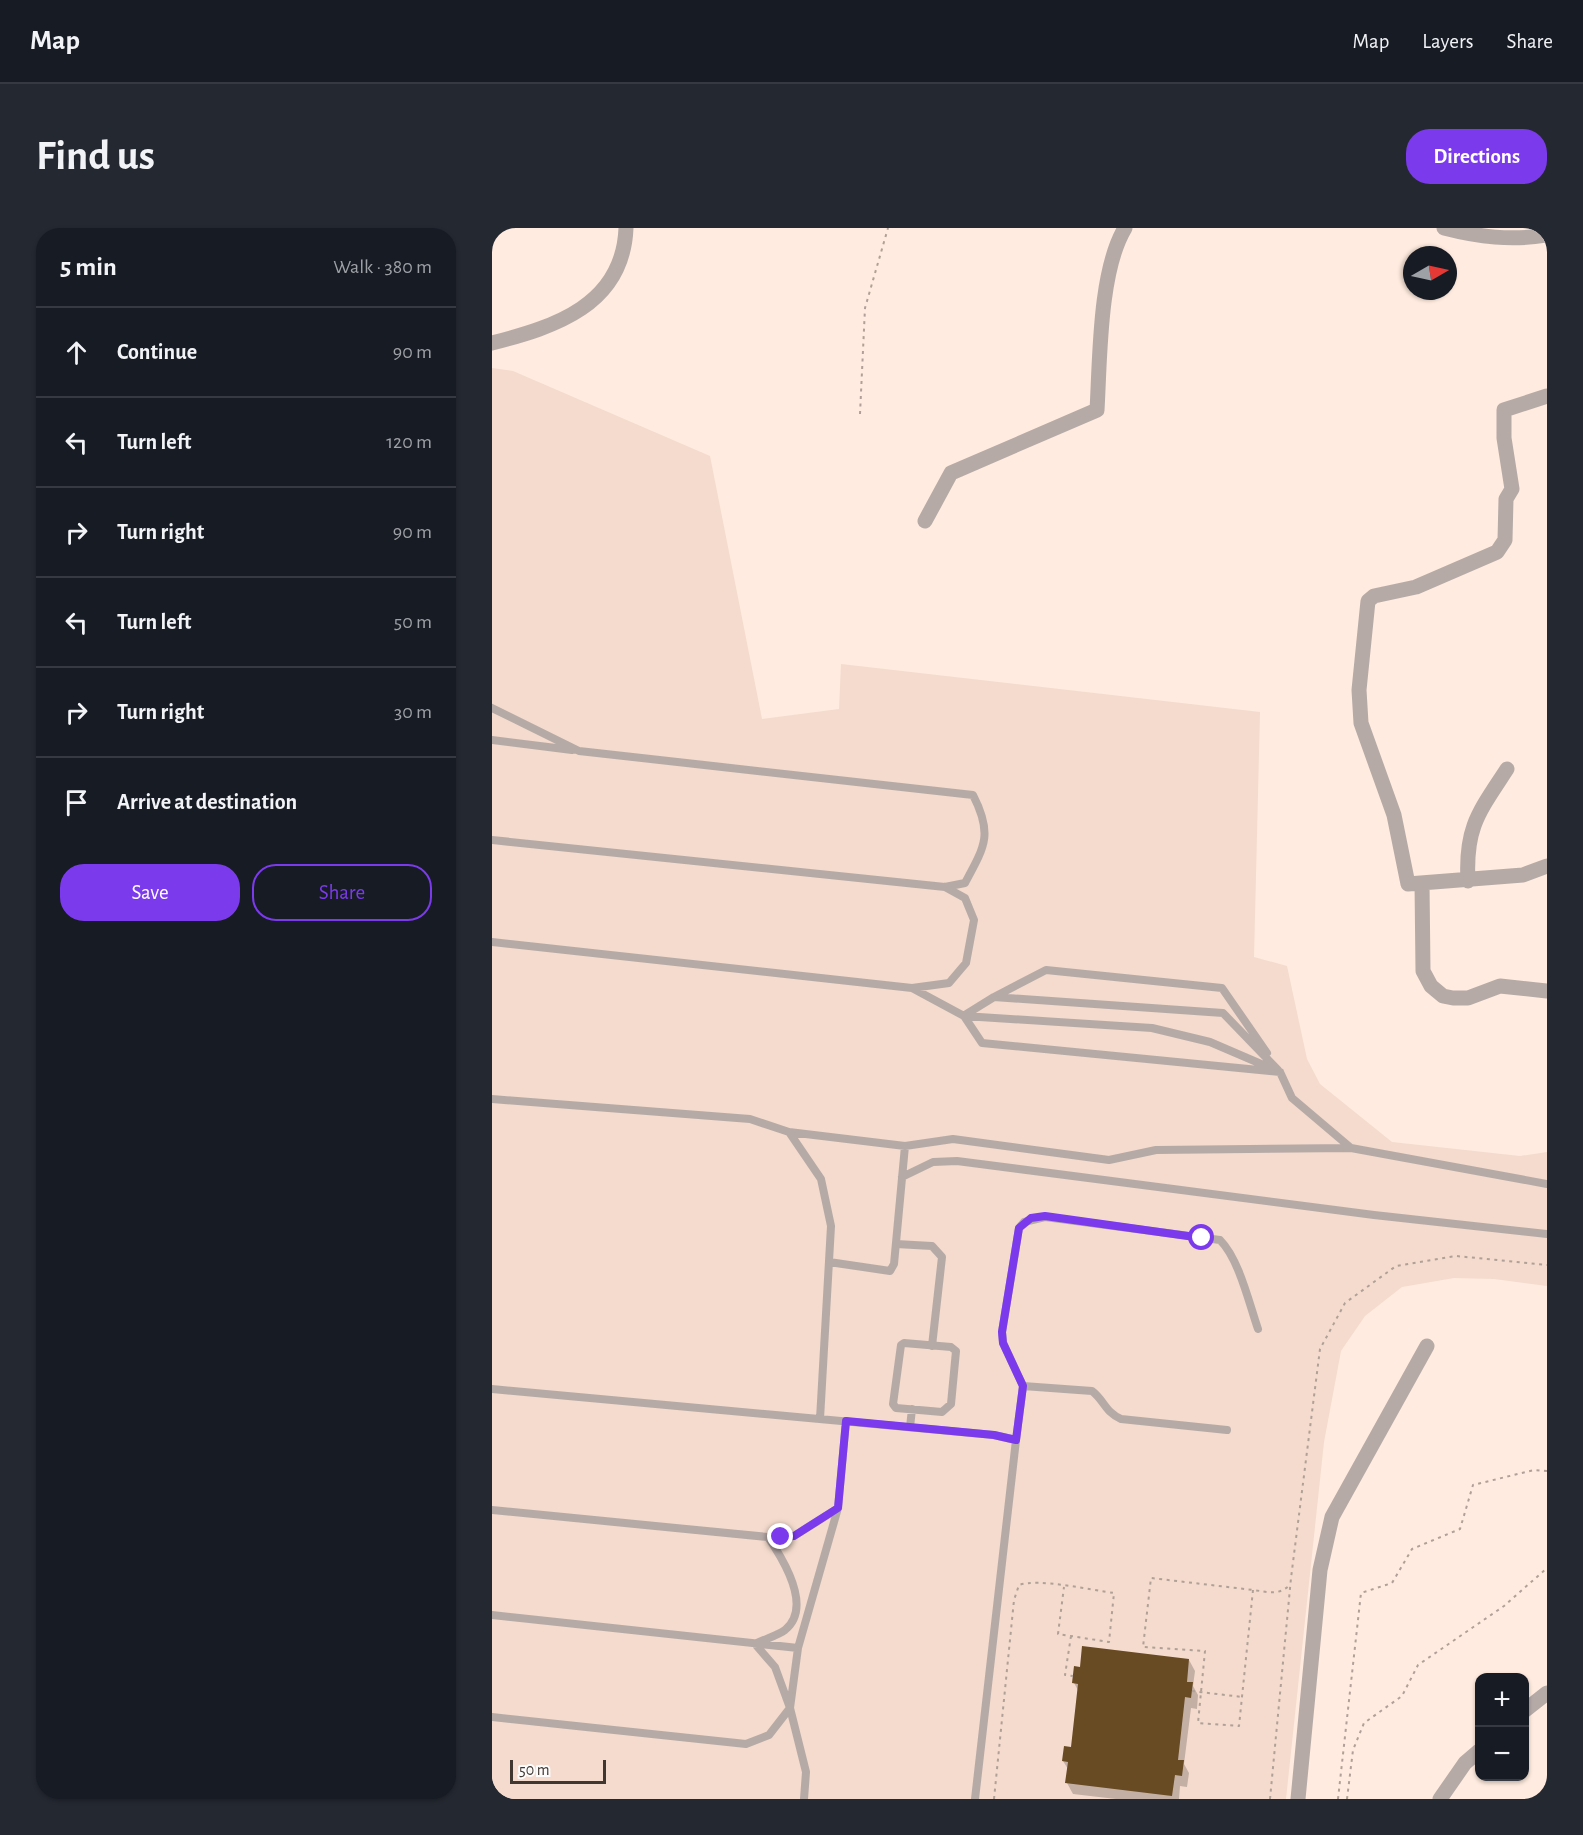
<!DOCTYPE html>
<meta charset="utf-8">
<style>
body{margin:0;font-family:"Alegreya Sans",sans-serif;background:#242831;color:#f1f3f6}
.controls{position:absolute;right:18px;bottom:18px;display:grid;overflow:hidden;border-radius:12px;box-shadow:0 2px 4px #0004}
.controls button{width:54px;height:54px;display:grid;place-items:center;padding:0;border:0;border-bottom:2px solid #363941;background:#171b24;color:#f1f3f6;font:30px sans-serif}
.compass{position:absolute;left:911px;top:18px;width:54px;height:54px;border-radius:50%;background:#171b24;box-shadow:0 2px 4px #0004;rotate:81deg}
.scale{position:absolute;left:18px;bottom:15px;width:96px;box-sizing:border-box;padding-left:6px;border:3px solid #403731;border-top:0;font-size:16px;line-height:21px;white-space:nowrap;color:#403731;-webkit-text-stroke:4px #fcfcfc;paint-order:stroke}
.stop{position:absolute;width:18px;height:18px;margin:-14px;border:4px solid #7c3aed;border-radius:50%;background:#fff}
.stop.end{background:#7c3aed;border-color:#fff;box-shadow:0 2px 6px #0008}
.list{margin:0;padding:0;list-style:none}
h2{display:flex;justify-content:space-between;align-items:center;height:78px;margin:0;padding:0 24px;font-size:26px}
h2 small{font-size:20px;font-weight:400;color:#9ea1a6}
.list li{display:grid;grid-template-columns:39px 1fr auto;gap:18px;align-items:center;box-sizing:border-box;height:90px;padding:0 24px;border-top:2px solid #363941}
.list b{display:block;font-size:22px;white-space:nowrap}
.list em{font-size:20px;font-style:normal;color:#9ea1a6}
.actions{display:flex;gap:12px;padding:18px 24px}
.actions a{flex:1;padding:14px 0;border:2px solid #7c3aed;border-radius:24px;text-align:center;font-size:21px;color:#7c3aed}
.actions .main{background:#7c3aed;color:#fff}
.icon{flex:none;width:33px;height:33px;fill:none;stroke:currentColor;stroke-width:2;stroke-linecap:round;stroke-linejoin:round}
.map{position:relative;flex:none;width:1055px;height:1571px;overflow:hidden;border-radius:24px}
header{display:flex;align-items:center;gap:36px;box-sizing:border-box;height:84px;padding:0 30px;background:#171b24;border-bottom:2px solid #363941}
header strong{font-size:28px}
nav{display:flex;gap:33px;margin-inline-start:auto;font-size:21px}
.intro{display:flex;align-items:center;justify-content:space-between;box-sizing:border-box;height:144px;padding:0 36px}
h1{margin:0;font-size:42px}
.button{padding:15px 27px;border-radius:24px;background:#7c3aed;color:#fff;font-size:21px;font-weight:700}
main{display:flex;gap:36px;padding:0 36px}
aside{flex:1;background:#171b24;border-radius:24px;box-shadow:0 2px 4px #0004}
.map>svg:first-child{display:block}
.built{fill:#f4dbcd}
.shadow{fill:#0003}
.building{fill:#684a23}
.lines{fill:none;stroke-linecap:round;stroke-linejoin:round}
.path{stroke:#b0a097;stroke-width:2;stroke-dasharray:3 4.5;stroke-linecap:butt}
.service{stroke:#b6aaa7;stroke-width:8}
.minor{stroke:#b6aaa7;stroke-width:15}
.route{stroke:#7c3aed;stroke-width:8}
</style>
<header>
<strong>Map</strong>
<nav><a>Map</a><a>Layers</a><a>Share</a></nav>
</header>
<div class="intro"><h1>Find us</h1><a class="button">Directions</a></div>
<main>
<aside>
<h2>5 min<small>Walk · 380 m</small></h2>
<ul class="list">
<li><svg class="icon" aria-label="ahead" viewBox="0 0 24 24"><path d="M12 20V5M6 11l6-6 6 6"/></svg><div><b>Continue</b></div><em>90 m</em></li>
<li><svg class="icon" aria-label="left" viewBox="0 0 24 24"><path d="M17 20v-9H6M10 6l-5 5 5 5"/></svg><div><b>Turn left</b></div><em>120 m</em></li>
<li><svg class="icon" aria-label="right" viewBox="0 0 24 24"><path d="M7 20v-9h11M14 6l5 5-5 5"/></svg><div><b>Turn right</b></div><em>90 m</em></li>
<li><svg class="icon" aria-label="left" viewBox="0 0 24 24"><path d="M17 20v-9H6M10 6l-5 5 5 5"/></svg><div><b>Turn left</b></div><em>50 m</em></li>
<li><svg class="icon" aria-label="right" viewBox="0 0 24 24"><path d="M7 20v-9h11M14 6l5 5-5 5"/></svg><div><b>Turn right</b></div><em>30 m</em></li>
<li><svg class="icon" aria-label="arrive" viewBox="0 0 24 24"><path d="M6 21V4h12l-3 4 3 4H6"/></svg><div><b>Arrive at destination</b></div></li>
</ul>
<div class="actions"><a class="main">Save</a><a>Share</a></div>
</aside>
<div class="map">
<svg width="1055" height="1571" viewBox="0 0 1055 1571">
<rect width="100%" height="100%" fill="#ffebdf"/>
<!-- built -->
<path class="built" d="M 0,140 L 21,143 L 218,228 L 270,491 L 347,481 L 349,436 L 768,484 L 762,729 L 795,738 L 815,831 L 828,856 L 900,914 L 1028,928 L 1055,924 L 1055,1058 L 1002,1051 L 962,1050 L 910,1059 L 873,1088 L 849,1123 L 832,1214 L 794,1571 L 0,1571 Z"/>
<!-- shadow -->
<path class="shadow" d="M 697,1432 L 703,1443 L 701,1458 L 706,1467 L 705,1481 L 699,1480 L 692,1536 L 697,1545 L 695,1559 L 688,1558 L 687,1571 L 624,1571 L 581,1566 L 575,1555 L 576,1541 L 571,1533 L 580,1520 L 587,1464 L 582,1455 Z"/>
<!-- building -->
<path class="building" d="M 590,1418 L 697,1431 L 695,1454 L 701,1454 L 699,1470 L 693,1469 L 686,1532 L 692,1532 L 690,1548 L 683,1547 L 680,1568 L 573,1555 L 576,1534 L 570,1533 L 572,1518 L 579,1519 L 586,1456 L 580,1455 L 582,1438 L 588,1439 Z"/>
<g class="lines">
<!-- path -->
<path class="path" d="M 368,186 L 373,80 L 396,0
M 761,1362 L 747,1498 L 706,1495 L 713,1423 L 651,1419 L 659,1350 L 761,1362 C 777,1364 787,1368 799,1356
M 579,1408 L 573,1447 L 581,1448
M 700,1463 L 750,1469
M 502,1571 L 522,1372 L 527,1357 C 546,1350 600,1362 622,1365 L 617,1414 L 566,1406 L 572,1359
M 778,1571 L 799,1350 L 828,1121 L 853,1075 L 904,1038 L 964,1028 L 1055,1037
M 846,1571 L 869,1365 L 900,1355 L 920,1321 L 968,1301 L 981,1257 L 1042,1242 L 1055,1243
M 855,1571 L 861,1522 L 872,1495 L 910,1468 L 926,1437 L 1012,1378 L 1055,1340"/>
<!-- service -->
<path class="service" d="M 0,480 L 87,523 L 481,567 C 501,606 493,618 473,655 L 453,659 L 0,612
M 0,512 L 80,522
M 0,714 L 420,760 L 472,788 L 660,800 L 718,814 L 788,844
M 420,760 L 457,755 L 474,735 L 482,692 L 473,670 L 453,659
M 502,769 L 554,742 L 730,760 L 775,825
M 473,787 L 502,769 L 731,785 L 786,842
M 472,788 L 490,815 L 788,844 L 800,870 L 859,920 L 1055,956
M 0,871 L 258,891 L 297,904 L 329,951 L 339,998 L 328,1191
M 297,904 L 413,918 L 461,911 L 617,932 L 664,922 L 859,920
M 410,949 L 441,934 L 465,933 L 882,987 L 1055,1006
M 404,1016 L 440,1018 L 450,1029 L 440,1118
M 337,1034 L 398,1043 L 402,1036 L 413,918
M 412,1115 L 459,1119 L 464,1123 L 459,1176 L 450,1184 L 404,1180 L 401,1176 L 409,1117 Z
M 531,1158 L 600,1163 C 612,1172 614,1185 629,1191 L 735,1202
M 0,1161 L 502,1207 L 524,1212 L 483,1571
M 418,1199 L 420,1181
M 524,1212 L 531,1158 L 511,1115 L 510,1104 L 527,1000 L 532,994 L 553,989 L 728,1012 C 747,1031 757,1075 766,1101
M 0,1282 L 276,1309 L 302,1308 L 346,1280
M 0,1387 L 306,1420
M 0,1489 L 254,1516 L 277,1507 L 298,1480 L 283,1439 L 263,1416 C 272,1411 285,1408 293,1402 C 321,1379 291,1331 276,1309
M 312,1571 L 314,1544 L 298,1480 L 306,1420 L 346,1280 L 354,1193"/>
<!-- minor -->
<path class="minor" d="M 952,0 C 987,9 1019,13 1055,7
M 0,115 C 63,99 131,77 134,0
M 1055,168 L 1012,182 L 1012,210 L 1020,261 L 1014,271 L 1013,312 L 1005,324 L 924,359 L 882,368 L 876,373 L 867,462 L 869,495 L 902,587 L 916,656 L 1031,647 L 1055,638
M 433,293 L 459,245 L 605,182 C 608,132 607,43 633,0
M 976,653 C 973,599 987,584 1015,541
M 930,655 L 931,743 L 939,758 L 951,768 L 961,770 L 976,770 L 1008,758 L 1055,763
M 1032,1483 L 1055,1465
M 806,1571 L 828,1342 L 840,1289 L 935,1118
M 948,1571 L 973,1535 L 987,1523"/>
</g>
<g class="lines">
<!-- route -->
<path class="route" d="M 289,1309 L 302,1308 L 346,1280 L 354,1193 L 502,1207 L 524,1212 L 531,1158 L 511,1115 L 510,1104 L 527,1000 L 539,990 L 553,988 L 710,1010"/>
</g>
</svg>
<div class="controls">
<button>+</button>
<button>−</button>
</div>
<svg class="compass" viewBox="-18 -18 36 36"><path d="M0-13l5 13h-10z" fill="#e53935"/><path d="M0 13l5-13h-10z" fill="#9ea1a6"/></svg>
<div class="scale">50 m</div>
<div class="stop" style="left:710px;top:1010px"></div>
<div class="stop end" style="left:289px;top:1309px"></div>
</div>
</main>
